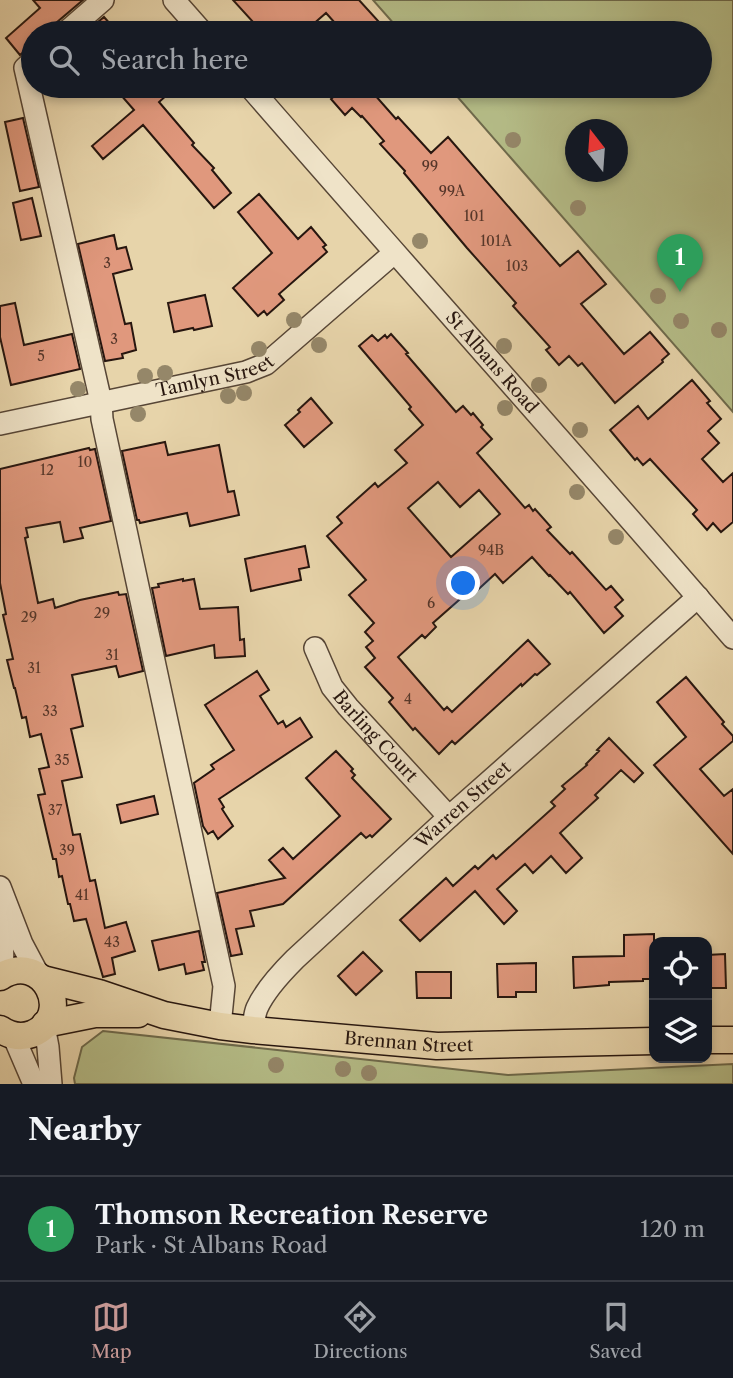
<!DOCTYPE html>
<meta charset="utf-8">
<style>
body{margin:0;font-family:"Libre Caslon Text",serif;background:#20242c;color:#f1f3f6}
.controls{position:absolute;right:21px;bottom:21px;display:grid;overflow:hidden;border-radius:14px;box-shadow:0 4px 10px #0003}
.controls button{width:63px;height:63px;display:grid;place-items:center;padding:0;border:0;border-bottom:2px solid #363941;background:#171b24;color:#f1f3f6;font:35px sans-serif}
.compass{position:absolute;left:565px;top:119px;width:63px;height:63px;border-radius:50%;background:#171b24;box-shadow:0 4px 10px #0003;rotate:343deg}
.you{position:absolute;left:464px;top:584px;width:24px;height:24px;margin:-18px;border:5px solid #fff;border-radius:50%;background:#1a73e8;box-shadow:0 0 0 10px #1a73e833}
.badge{display:grid;place-items:center;width:46px;height:46px;border-radius:50%;background:#c59692;color:#fff;font-size:23px;font-weight:700}
.pin{position:absolute;translate:-50% -58px;filter:drop-shadow(0 2px 4px #0008)}
.pin::after{content:'';position:absolute;top:37px;width:24px;height:21px;background:inherit;clip-path:polygon(0 0,100% 0,50% 100%)}
.list{margin:0;padding:0;list-style:none}
h2{display:flex;justify-content:space-between;align-items:center;height:91px;margin:0;padding:0 28px;font-size:30px}
h2 small{font-size:23px;font-weight:400;color:#9ea1a6}
.list li{display:grid;grid-template-columns:46px 1fr auto;gap:21px;align-items:center;box-sizing:border-box;height:105px;padding:0 28px;border-top:2px solid #363941}
.list b{display:block;font-size:26px;white-space:nowrap}
.list p{margin:0;font-size:23px;white-space:nowrap;color:#9ea1a6}
.list em{font-size:23px;font-style:normal;color:#9ea1a6}
.icon{flex:none;width:38px;height:38px;fill:none;stroke:currentColor;stroke-width:2;stroke-linecap:round;stroke-linejoin:round}
.map{position:relative;flex:none;width:733px;height:1084px;overflow:hidden}
.search{position:absolute;background:#171b24;box-shadow:0 4px 10px #0003;left:21px;right:21px;top:21px;height:77px;display:flex;align-items:center;gap:18px;box-sizing:border-box;padding:0 24px;border-radius:38px;color:#9ea1a6;font-size:26px}
.sheet{height:196px;background:#171b24}
nav{display:flex;justify-content:space-around;align-items:center;box-sizing:border-box;height:98px;border-top:2px solid #363941;background:#171b24;font-size:19px;color:#9ea1a6}
nav a{display:grid;justify-items:center;gap:4px}
nav .on{color:#c59692}
.map>svg:first-child{display:block}
.green{fill:#b5bd88;stroke:#6e6a4c;stroke-width:2;fill-rule:evenodd}
.building{fill:#e0987d;stroke:#27160f;stroke-width:2;fill-rule:evenodd}
.lines{fill:none;stroke-linecap:round;stroke-linejoin:round}
.minor-casing{stroke:#574636;stroke-width:24}
.major-casing{stroke:#27160f;stroke-width:29}
.minor{stroke:#efe3c8;stroke-width:21}
.major{stroke:#e7d4aa;stroke-width:26}
.tree{fill:#958769}
.labels{text-anchor:middle;dominant-baseline:central;stroke-width:6;stroke-linejoin:round;paint-order:stroke}
.number-label{font-size:14px;fill:#55362a}
.street-label{font-size:18px;fill:#27160f;stroke:#efe3c8}
</style>
<div class="map">
<svg width="733" height="1084" viewBox="0 0 733 1084">
<rect width="100%" height="100%" fill="#e7d4aa"/>
<filter id="stains"><feTurbulence type="fractalNoise" baseFrequency=".00286" numOctaves="4"/><feColorMatrix values="0 0 0 0 .2 0 0 0 0 .09 0 0 0 0 .02 0 0 0 .5 -.17"/></filter>
<radialGradient id="worn" r=".72"><stop offset=".6" stop-color="#630" stop-opacity="0"/><stop offset="1" stop-color="#630" stop-opacity=".3"/></radialGradient>
<!-- green -->
<path class="green" d="M 373,0 L 733,0 L 733,412 L 448,86 L 700,86 L 700,33 L 402,33 ZM 576,130 L 618,130 L 618,172 L 576,172 Z
M 103,1031 L 508,1075 L 733,1064 L 733,1084 L 75,1084 L 74,1078 L 82,1047 Z"/>
<!-- building -->
<path class="building" d="M 33,0 L 83,0 L 56,23 L 53,28 L 52,33 L 33,33 L 33,48 L 25,51 L 20,55 L 6,38 L 40,8 Z
M 233,0 L 359,0 L 389,33 L 344,33 L 326,13 L 303,33 L 263,33 Z
M 104,17 L 118,33 L 85,33 Z
M 113,86 L 177,86 L 159,102 L 194,143 L 192,145 L 214,168 L 212,170 L 231,193 L 214,208 L 143,125 L 103,159 L 92,146 L 134,110 Z
M 346,86 L 367,86 L 396,119 L 398,117 L 431,153 L 448,137 L 560,266 L 578,251 L 606,284 L 581,304 L 624,354 L 650,332 L 669,354 L 662,360 L 663,362 L 615,403 L 582,363 L 578,366 L 569,356 L 559,365 L 546,350 L 550,347 L 513,306 L 516,303 L 467,248 L 404,173 L 405,171 L 380,144 L 384,141 L 362,116 L 361,117 L 352,108 L 345,115 L 331,99 Z
M 23,118 L 39,187 L 20,191 L 5,122 Z
M 259,194 L 298,239 L 311,227 L 326,245 L 323,247 L 327,252 L 279,294 L 284,300 L 267,315 L 264,311 L 258,316 L 233,288 L 272,253 L 238,212 Z
M 32,198 L 41,236 L 21,240 L 13,203 Z
M 114,235 L 117,249 L 126,247 L 132,269 L 113,274 L 125,324 L 131,323 L 136,350 L 122,354 L 123,358 L 105,361 L 78,244 Z
M 205,295 L 212,326 L 194,330 L 193,328 L 174,332 L 168,303 Z
M 15,303 L 24,345 L 72,334 L 80,369 L 11,385 L 0,337 L 0,306 Z
M 391,334 L 408,353 L 406,354 L 456,412 L 463,406 L 471,415 L 473,413 L 483,425 L 481,427 L 492,439 L 477,453 L 525,508 L 529,505 L 533,511 L 535,509 L 551,527 L 547,530 L 570,554 L 572,552 L 606,590 L 611,586 L 623,600 L 615,607 L 623,616 L 604,633 L 570,592 L 568,594 L 550,575 L 549,576 L 532,557 L 503,583 L 495,574 L 470,597 L 467,593 L 433,623 L 436,627 L 425,638 L 422,635 L 398,657 L 444,710 L 447,707 L 452,712 L 528,640 L 550,664 L 537,675 L 535,674 L 522,686 L 521,684 L 455,744 L 452,741 L 439,754 L 415,728 L 413,730 L 389,702 L 393,698 L 365,667 L 375,658 L 366,647 L 373,641 L 365,632 L 374,623 L 349,595 L 366,580 L 327,536 L 342,523 L 337,517 L 375,483 L 378,487 L 407,463 L 395,450 L 423,425 L 409,409 L 411,407 L 359,346 L 372,335 L 378,341 L 385,335 L 387,338 ZM 438,482 L 460,507 L 479,490 L 500,514 L 451,557 L 408,508 Z
M 692,380 L 710,401 L 707,403 L 721,419 L 708,431 L 719,443 L 702,459 L 723,482 L 733,473 L 733,522 L 721,532 L 713,523 L 707,530 L 693,514 L 697,510 L 650,459 L 643,465 L 637,458 L 635,460 L 610,430 L 638,406 L 648,419 Z
M 311,398 L 332,423 L 304,447 L 285,425 L 300,412 L 298,410 Z
M 165,442 L 168,455 L 219,445 L 228,492 L 234,491 L 239,515 L 190,526 L 187,513 L 140,523 L 139,520 L 137,520 L 122,451 Z
M 89,448 L 90,450 L 95,449 L 111,521 L 80,528 L 83,538 L 64,542 L 60,522 L 26,528 L 28,537 L 25,538 L 38,603 L 53,599 L 55,608 L 80,600 L 118,592 L 119,595 L 126,594 L 143,671 L 119,677 L 116,666 L 72,675 L 83,726 L 71,729 L 82,777 L 62,781 L 73,835 L 80,834 L 90,881 L 95,880 L 105,928 L 126,922 L 135,951 L 112,958 L 115,974 L 103,977 L 86,919 L 74,921 L 70,904 L 68,904 L 62,876 L 59,877 L 56,859 L 53,859 L 38,795 L 45,794 L 39,769 L 49,767 L 41,734 L 30,737 L 26,717 L 22,718 L 15,688 L 14,688 L 7,660 L 13,659 L 3,615 L 6,614 L 0,583 L 0,469 Z
M 305,546 L 309,567 L 299,569 L 301,580 L 251,591 L 245,559 Z
M 183,579 L 183,581 L 194,579 L 200,609 L 238,607 L 240,640 L 244,639 L 245,656 L 215,658 L 214,645 L 166,656 L 152,588 L 159,587 L 158,584 Z
M 257,671 L 269,690 L 260,696 L 278,724 L 283,721 L 286,727 L 300,718 L 312,737 L 219,799 L 224,807 L 222,809 L 233,826 L 218,839 L 213,831 L 208,834 L 203,826 L 194,783 L 214,769 L 211,765 L 234,750 L 205,705 Z
M 686,677 L 724,722 L 722,724 L 733,736 L 733,741 L 700,769 L 724,796 L 733,789 L 733,854 L 654,765 L 686,737 L 657,702 Z
M 609,738 L 643,773 L 634,782 L 621,770 L 595,795 L 598,798 L 560,833 L 582,858 L 566,873 L 551,856 L 533,873 L 525,864 L 497,889 L 517,911 L 504,924 L 475,891 L 420,941 L 400,920 L 446,878 L 453,886 L 475,866 L 478,869 L 493,855 L 496,859 L 555,806 L 551,802 L 565,789 L 562,786 L 587,765 L 586,764 L 599,751 L 597,750 Z
M 336,751 L 353,769 L 351,771 L 355,775 L 352,778 L 391,819 L 372,837 L 370,835 L 366,838 L 361,833 L 283,904 L 250,911 L 254,926 L 236,929 L 242,954 L 231,956 L 217,893 L 285,878 L 269,860 L 283,848 L 293,859 L 340,816 L 306,778 Z
M 154,796 L 158,814 L 121,823 L 117,805 Z
M 199,931 L 205,962 L 202,962 L 204,970 L 186,974 L 184,964 L 159,970 L 152,941 Z
M 654,934 L 654,979 L 643,979 L 643,981 L 609,982 L 609,985 L 574,988 L 573,957 L 624,956 L 624,935 Z
M 363,952 L 382,971 L 356,995 L 338,976 Z
M 725,954 L 726,988 L 707,988 L 707,955 Z
M 536,963 L 536,992 L 516,992 L 516,997 L 498,997 L 497,964 Z
M 416,972 L 451,972 L 451,998 L 417,998 Z"/>
<g class="lines">
<defs>
<g id="minor">
<path d="M 174,0 L 203,33"/>
<path d="M 65,33 L 103,0"/>
<path d="M 33,61 L 25,68 L 101,402 L 102,419 L 224,986 L 220,1026"/>
<path id="s1" d="M 249,86 C 409,270 573,452 733,638"/>
<path id="s2" d="M 0,424 L 246,372 L 266,364 L 394,253"/>
<path id="s3" d="M 315,648 L 332,687 L 348,707 L 449,817"/>
<path d="M 0,887 L 22,944 L 39,976"/>
<path d="M 2,909 L 3,975"/>
<path d="M 44,1026 L 48,1047 L 51,1084"/>
<path id="s4" d="M 253,1030 C 254,1023 254,1015 257,1008 C 265,990 281,973 295,959 L 449,817 L 698,597"/>
<path d="M 13,1035 L 34,1084"/>
</g>
<g id="major">
<path d="M 0,977 C 43,949 76,1016 32,1034 C 21,1038 10,1036 0,1029"/>
<path id="s5" d="M 43,979 L 99,993 L 164,1015 L 220,1026 L 253,1030 L 437,1046 L 654,1041"/>
<path d="M 45,1024 L 95,1014 L 138,1014"/>
<path d="M 707,1040 L 733,1040"/>
</g>
</defs>
<!-- minor casing -->
<use href="#minor" class="minor-casing"/>
<!-- major casing -->
<use href="#major" class="major-casing"/>
<!-- minor -->
<use href="#minor" class="minor"/>
<!-- major -->
<use href="#major" class="major"/>
</g>
<!-- trees -->
<g class="tree">
<circle cx="513" cy="140" r="8"/>
<circle cx="578" cy="208" r="8"/>
<circle cx="420" cy="241" r="8"/>
<circle cx="658" cy="296" r="8"/>
<circle cx="294" cy="320" r="8"/>
<circle cx="681" cy="321" r="8"/>
<circle cx="719" cy="330" r="8"/>
<circle cx="319" cy="345" r="8"/>
<circle cx="504" cy="346" r="8"/>
<circle cx="259" cy="349" r="8"/>
<circle cx="165" cy="373" r="8"/>
<circle cx="145" cy="376" r="8"/>
<circle cx="539" cy="385" r="8"/>
<circle cx="78" cy="389" r="8"/>
<circle cx="244" cy="393" r="8"/>
<circle cx="228" cy="396" r="8"/>
<circle cx="505" cy="408" r="8"/>
<circle cx="138" cy="414" r="8"/>
<circle cx="580" cy="430" r="8"/>
<circle cx="577" cy="492" r="8"/>
<circle cx="616" cy="537" r="8"/>
<circle cx="276" cy="1065" r="8"/>
<circle cx="343" cy="1069" r="8"/>
<circle cx="369" cy="1073" r="8"/>
</g>
<g class="labels">
<!-- number labels -->
<g class="number-label">
<text x="430" y="166">99</text>
<text x="452" y="191">99A</text>
<text x="474" y="216">101</text>
<text x="496" y="241">101A</text>
<text x="107" y="263">3</text>
<text x="517" y="266">103</text>
<text x="114" y="339">3</text>
<text x="41" y="356">5</text>
<text x="85" y="462">10</text>
<text x="47" y="470">12</text>
<text x="491" y="550">94B</text>
<text x="431" y="603">6</text>
<text x="102" y="613">29</text>
<text x="29" y="617">29</text>
<text x="112" y="655">31</text>
<text x="34" y="668">31</text>
<text x="408" y="699">4</text>
<text x="50" y="711">33</text>
<text x="62" y="760">35</text>
<text x="55" y="810">37</text>
<text x="67" y="850">39</text>
<text x="82" y="895">41</text>
<text x="112" y="942">43</text>
</g>
<!-- street labels -->
<g class="street-label">
<text stroke="none"><textPath href="#s1" startOffset="368">St Albans Road</textPath></text>
<text stroke="none"><textPath href="#s2" startOffset="220">Tamlyn Street</textPath></text>
<text stroke="none"><textPath href="#s3" startOffset="108">Barling Court</textPath></text>
<text stroke="none"><textPath href="#s4" startOffset="313">Warren Street</textPath></text>
<text stroke="none"><textPath href="#s5" startOffset="373">Brennan Street</textPath></text>
</g>
</g>
<rect width="100%" height="100%" filter="url(#stains)"/>
<rect width="100%" height="100%" fill="url(#worn)"/>
</svg>
<div class="controls">
<button><svg class="icon" aria-label="locate" viewBox="0 0 24 24"><circle cx="12" cy="12" r="6"/><path d="M12 2v4M12 18v4M2 12h4M18 12h4"/></svg></button>
<button><svg class="icon" aria-label="layers" viewBox="0 0 24 24"><path d="M12 4l9 5-9 5-9-5zM3 14l9 5 9-5"/></svg></button>
</div>
<svg class="compass" viewBox="-18 -18 36 36"><path d="M0-13l5 13h-10z" fill="#e53935"/><path d="M0 13l5-13h-10z" fill="#9ea1a6"/></svg>
<div class="you"></div>
<div class="pin badge" style="left:680px;top:292px;background:#2e9e5b">1</div>
<div class="search"><svg class="icon" aria-label="search" viewBox="0 0 24 24"><circle cx="10" cy="10" r="6"/><path d="M15 15l6 6"/></svg>Search here</div>
</div>
<section class="sheet">
<h2>Nearby<small></small></h2>
<ul class="list">
<li><span class="badge" style="background:#2e9e5b">1</span><div><b>Thomson Recreation Reserve</b><p>Park · St Albans Road</p></div><em>120 m</em></li>
</ul>
</section>
<nav>
<a class="on"><svg class="icon" aria-label="map" viewBox="0 0 24 24"><path d="M3 6l6-2 6 2 6-2v14l-6 2-6-2-6 2zM9 4v14M15 6v14"/></svg>Map</a>
<a><svg class="icon" aria-label="directions" viewBox="0 0 24 24"><path d="M12 3l9 9-9 9-9-9zM9 14v-3h6M13 9l2 2-2 2"/></svg>Directions</a>
<a><svg class="icon" aria-label="saved" viewBox="0 0 24 24"><path d="M7 4h10v16l-5-4-5 4z"/></svg>Saved</a>
</nav>
